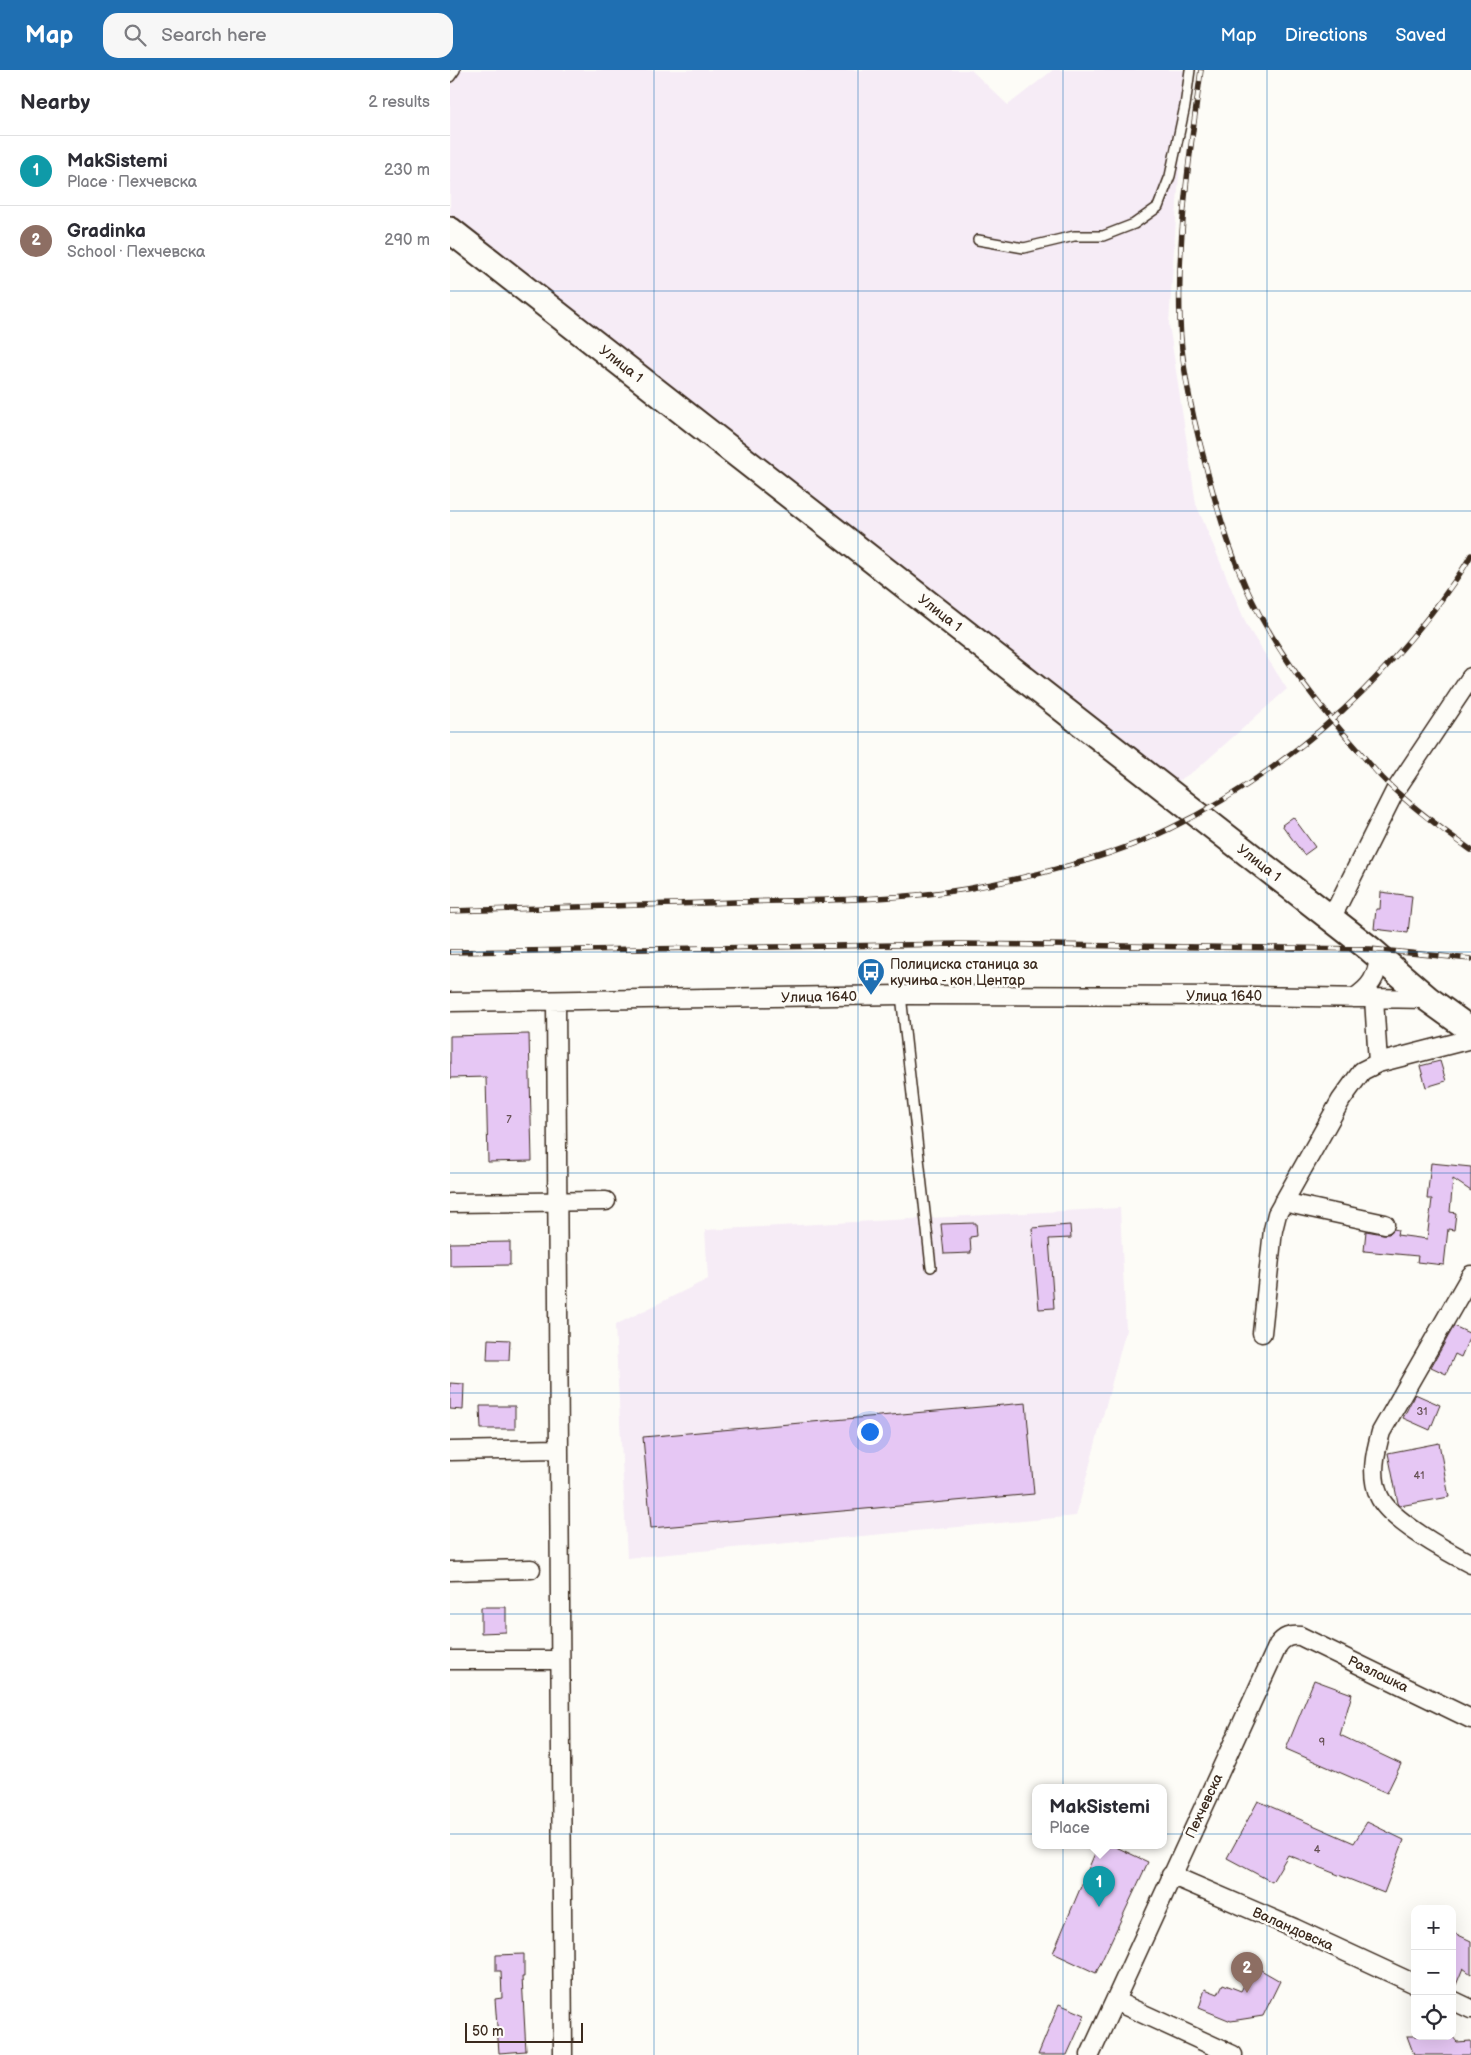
<!DOCTYPE html>
<meta charset="utf-8">
<style>
body{margin:0;font-family:"Balsamiq Sans",sans-serif;background:#f7f7f7;color:#2b2b33}
.controls{position:absolute;right:15px;bottom:15px;display:grid;overflow:hidden;border-radius:10px;box-shadow:0 5px 20px #0002}
.controls button{width:45px;height:45px;display:grid;place-items:center;padding:0;border:0;border-bottom:1px solid #e1e1e2;background:#fff;color:#2b2b33;font:25px sans-serif}
.scale{position:absolute;left:15px;bottom:12px;width:118px;box-sizing:border-box;padding-left:5px;border:2px solid #3b2a1e;border-top:0;font-size:14px;line-height:18px;white-space:nowrap;color:#3b2a1e;-webkit-text-stroke:4px #fdfcf7;paint-order:stroke}
.you{position:absolute;left:419px;top:1361px;width:18px;height:18px;margin:-12px;border:4px solid #fff;border-radius:50%;background:#1a73e8;box-shadow:0 0 0 8px #1a73e833}
.badge{display:grid;place-items:center;width:32px;height:32px;border-radius:50%;background:#1f6fb2;color:#fff;font-size:16px;font-weight:700}
.pin{position:absolute;translate:-50% -41px;filter:drop-shadow(0 1px 2px #0008)}
.pin::after{content:'';position:absolute;top:26px;width:18px;height:15px;background:inherit;clip-path:polygon(0 0,100% 0,50% 100%)}
.popup{position:absolute;left:582px;top:1714px;width:135px;height:65px;box-sizing:border-box;display:grid;place-content:center;border-radius:10px;background:#fff;filter:drop-shadow(0 1px 4px #0005);font-size:16px;white-space:nowrap;color:#7c7c81}
.popup b{font-size:19px;color:#2b2b33}
.popup::after{content:'';position:absolute;left:50%;top:100%;margin-left:-10px;border:10px solid transparent;border-top-color:#fff}
.list{margin:0;padding:0;list-style:none}
h2{display:flex;justify-content:space-between;align-items:center;height:65px;margin:0;padding:0 20px;font-size:21px}
h2 small{font-size:16px;font-weight:400;color:#7c7c81}
.list li{display:grid;grid-template-columns:32px 1fr auto;gap:15px;align-items:center;box-sizing:border-box;height:70px;padding:0 20px;border-top:1px solid #e1e1e2}
.list b{display:block;font-size:19px;white-space:nowrap}
.list p{margin:0;font-size:16px;white-space:nowrap;color:#7c7c81}
.list em{font-size:16px;font-style:normal;color:#7c7c81}
.icon{flex:none;width:28px;height:28px;fill:none;stroke:currentColor;stroke-width:2;stroke-linecap:round;stroke-linejoin:round}
.map{position:relative;flex:none;width:1021px;height:1985px;overflow:hidden}
header{display:flex;align-items:center;gap:30px;box-sizing:border-box;height:70px;padding:0 25px;background:#1f6fb2;color:#fff}
header strong{font-size:24px}
nav{display:flex;gap:28px;margin-inline-start:auto;font-size:18px}
.search{width:350px;height:45px;background:#f7f7f7;display:flex;align-items:center;gap:12px;box-sizing:border-box;padding:0 18px;border-radius:15px;color:#7c7c81;font-size:19px}
main{display:flex}
aside{flex:1;background:#fff}
.map>svg:first-child{display:block}
.built{fill:#f6ecf6}
.building{fill:#e6c7f4;stroke:#3b2a1e}
.lines{fill:none;stroke-linecap:round;stroke-linejoin:round}
.service-casing{stroke:#3b2a1e;stroke-width:12}
.minor-casing{stroke:#3b2a1e;stroke-width:21}
.secondary-casing{stroke:#3b2a1e;stroke-width:29}
.service{stroke:#fdfcf7;stroke-width:9}
.minor{stroke:#fdfcf7;stroke-width:18}
.secondary{stroke:#fdfcf7;stroke-width:25}
.rail-casing{stroke:#3b2a1e;stroke-width:5.5}
.rail{stroke:#fdfcf7;stroke-width:4;stroke-dasharray:11;stroke-linecap:butt}
.grid{fill:none;stroke:#1f6fb2;stroke-width:1;stroke-opacity:0.55}
.labels{text-anchor:middle;dominant-baseline:central;stroke-width:5;stroke-linejoin:round;paint-order:stroke}
.number-label{font-size:11px;fill:#665154}
.street-label{font-size:14px;fill:#3b2a1e;stroke:#fdfcf7}
.poi-label{font-size:14px;fill:#3b2a1e;stroke:#fdfcf7;text-anchor:start}
</style>
<header>
<strong>Map</strong>
<div class="search"><svg class="icon" aria-label="search" viewBox="0 0 24 24"><circle cx="10" cy="10" r="6"/><path d="M15 15l6 6"/></svg>Search here</div>
<nav><a>Map</a><a>Directions</a><a>Saved</a></nav>
</header>
<main>
<aside>
<h2>Nearby<small>2 results</small></h2>
<ul class="list">
<li><span class="badge" style="background:#0f9aa8">1</span><div><b>MakSistemi</b><p>Place · Пехчевска</p></div><em>230 m</em></li>
<li><span class="badge" style="background:#8d6e63">2</span><div><b>Gradinka</b><p>School · Пехчевска</p></div><em>290 m</em></li>
</ul>
</aside>
<div class="map">
<svg width="1021" height="1985" viewBox="0 0 1021 1985">
<rect width="100%" height="100%" fill="#fdfcf7"/>
<filter id="ink" filterUnits="userSpaceOnUse"><feTurbulence type="fractalNoise" baseFrequency=".02" numOctaves="2"/><feDisplacementMap in="SourceGraphic" scale="10" xChannelSelector="R" yChannelSelector="G"/><feConvolveMatrix kernelMatrix="1 2 1 2 8 2 1 2 1" color-interpolation-filters="sRGB"/></filter>
<g filter="url(#ink)">
<!-- built -->
<path class="built" d="M 0,0 L 521,0 L 558,35 L 603,0 L 736,0 L 719,254 L 746,434 L 797,556 L 837,619 L 747,699 L 711,722 L 0,168 Z
M 670,1138 L 676,1260 L 626,1446 L 177,1488 L 165,1255 L 258,1209 L 255,1160 Z"/>
<!-- building -->
<path class="building" d="M 843,747 L 865,777 L 854,785 L 832,755 Z
M 931,822 L 962,826 L 958,863 L 924,859 L 926,839 L 930,839 Z
M 79,964 L 82,1091 L 38,1092 L 36,1007 L 0,1008 L 0,966 Z
M 990,991 L 996,1011 L 976,1017 L 970,996 Z
M 981,1093 L 1021,1097 L 1021,1121 L 1003,1109 L 1000,1142 L 1006,1143 L 1004,1160 L 998,1159 L 994,1195 L 967,1192 L 968,1186 L 914,1181 L 916,1161 L 933,1164 L 939,1164 L 944,1159 L 948,1160 L 947,1165 L 977,1169 L 982,1129 L 977,1129 Z
M 526,1153 L 527,1166 L 520,1167 L 521,1183 L 494,1184 L 491,1154 Z
M 620,1155 L 621,1168 L 599,1169 L 604,1238 L 589,1239 L 582,1158 Z
M 60,1172 L 60,1195 L 0,1196 L 0,1173 Z
M 1004,1256 L 1021,1264 L 1011,1287 L 1005,1284 L 996,1304 L 981,1297 Z
M 38,1269 L 60,1270 L 59,1290 L 37,1290 Z
M 0,1313 L 14,1314 L 13,1340 L 0,1339 Z
M 965,1324 L 990,1335 L 980,1360 L 953,1348 Z
M 576,1333 L 584,1424 L 201,1458 L 193,1367 Z
M 30,1336 L 65,1336 L 65,1359 L 31,1359 Z
M 989,1373 L 999,1427 L 950,1436 L 948,1433 L 938,1383 Z
M 31,1537 L 56,1537 L 56,1562 L 31,1563 Z
M 864,1610 L 902,1624 L 890,1665 L 951,1694 L 937,1723 L 836,1679 Z
M 808,1731 L 904,1773 L 917,1752 L 954,1770 L 934,1823 L 838,1785 L 822,1812 L 777,1788 Z
M 648,1776 L 664,1776 L 698,1792 L 646,1903 L 603,1883 Z
M 1002,1862 L 1021,1871 L 1021,1904 L 1013,1898 L 1004,1920 L 1002,1920 Z
M 74,1884 L 74,1907 L 72,1907 L 76,1981 L 49,1983 L 45,1929 L 52,1928 L 51,1901 L 46,1901 L 46,1885 Z
M 804,1896 L 830,1911 L 813,1946 L 781,1951 L 749,1938 L 755,1919 L 768,1924 L 773,1914 L 791,1921 Z
M 609,1934 L 635,1945 L 617,1985 L 588,1985 Z
M 957,1966 L 1002,1966 L 1007,1972 L 1021,1971 L 1021,1985 L 964,1985 Z"/>
<g class="lines">
<defs>
<path id="service" d="M 0,7 L 5,0
M 528,170 L 574,178 L 624,166 L 653,166 L 684,154 L 708,137 L 720,106 L 735,36 L 740,0
M 451,925 L 481,1197"/>
<path id="minor" d="M 881,849 L 945,721 L 1021,607
M 904,928 C 921,917 927,907 929,887
M 924,928 L 928,993
M 106,931 L 113,1985
M 0,932 L 451,925 L 801,926 L 978,929
M 833,1132 L 935,1154
M 0,1133 L 156,1131
M 1021,1205 L 931,1362 C 925,1383 920,1405 929,1426 C 939,1450 998,1482 1021,1494
M 812,1263 L 823,1160 L 827,1144 L 891,1030 L 912,1001 L 928,993 L 1021,969
M 0,1381 L 109,1379
M 0,1501 L 81,1499
M 0,1590 L 110,1590
M 721,1805 L 844,1858 L 965,1914
M 1002,1930 L 1021,1939
M 665,1931 L 783,1985
M 640,1985 L 828,1575 C 834,1567 840,1565 850,1566 L 1021,1649"/>
<path id="secondary" d="M 0,160 L 920,879 L 978,929 L 1021,960"/>
</defs>
<!-- service casing -->
<use href="#service" class="service-casing"/>
<!-- minor casing -->
<use href="#minor" class="minor-casing"/>
<!-- secondary casing -->
<use href="#secondary" class="secondary-casing"/>
<!-- service -->
<use href="#service" class="service"/>
<!-- minor -->
<use href="#minor" class="minor"/>
<!-- secondary -->
<use href="#secondary" class="secondary"/>
<defs>
<path id="rail" d="M 751,0 C 740,83 727,166 730,250 C 731,296 742,344 754,389 C 765,432 777,474 795,515 C 822,576 864,631 909,681 C 921,696 934,711 948,723 C 971,744 996,762 1021,780
M 0,841 C 96,838 191,835 287,832 C 363,830 441,831 516,819 C 579,808 662,787 719,759 C 790,725 859,675 914,620 C 945,588 974,555 999,519 C 1007,508 1015,497 1021,485
M 0,882 L 509,874 L 920,879 L 1021,889"/>
</defs>
<!-- rail casing -->
<use href="#rail" class="rail-casing"/>
<!-- rail -->
<use href="#rail" class="rail"/>
</g>
</g>
<!-- grid -->
<path class="grid" d="M 204,0 L 204,1985M 408,0 L 408,1985M 613,0 L 613,1985M 817,0 L 817,1985M 0,221 L 1021,221M 0,441 L 1021,441M 0,662 L 1021,662M 0,882 L 1021,882M 0,1103 L 1021,1103M 0,1323 L 1021,1323M 0,1544 L 1021,1544M 0,1764 L 1021,1764"/>
<!-- icons -->
<defs>
<symbol id="bus-pin" viewBox="-11 -11 22 30"><path d="M0 17L-7.5 6A9.5 9.5 0 1 1 7.5 6Z" fill="#1f6fb2" stroke="#fdfcf7"/><path d="M-5-6H5V4H4V6H2V4H-2V6H-4V4H-5ZM-3.5-4V0h7V-4ZM-3.5 1.2v1.5H-2V1.2ZM2 1.2v1.5H3.5V1.2Z" fill="#fff"/></symbol>
</defs>
<g fill-rule="evenodd">
<use href="#bus-pin" x="405" y="886" width="32" height="43"/>
</g>
<g class="labels">
<!-- number labels -->
<g class="number-label">
<text x="59" y="1049">7</text>
<text x="972" y="1341">31</text>
<text x="969" y="1405">41</text>
<text x="872" y="1672">9</text>
<text x="867" y="1779">4</text>
</g>
<!-- street labels -->
<g class="street-label">
<text transform="translate(171 294) rotate(38)">Улица 1</text>
<text transform="translate(490 543) rotate(38)">Улица 1</text>
<text transform="translate(809 793) rotate(38)">Улица 1</text>
<text x="774" y="926">Улица 1640</text>
<text transform="translate(369 927) rotate(-1)">Улица 1640</text>
<text transform="translate(928 1604) rotate(26)">Разлошка</text>
<text transform="translate(754 1736) rotate(-65)">Пехчевска</text>
<text transform="translate(843 1859) rotate(24)">Валандовска</text>
</g>
<!-- poi labels -->
<g class="poi-label">
<text x="440" y="894">Полициска станица за<tspan x="440" dy="16">кучиња - кон Центар</tspan></text>
</g>
</g>
</svg>
<div class="controls">
<button>+</button>
<button>−</button>
<button><svg class="icon" aria-label="locate" viewBox="0 0 24 24"><circle cx="12" cy="12" r="6"/><path d="M12 2v4M12 18v4M2 12h4M18 12h4"/></svg></button>
</div>
<div class="scale">50 m</div>
<div class="you"></div>
<div class="pin badge" style="left:649px;top:1837px;background:#0f9aa8">1</div>
<div class="popup"><b>MakSistemi</b>Place</div>
<div class="pin badge" style="left:797px;top:1923px;background:#8d6e63">2</div>
</div>
</main>
